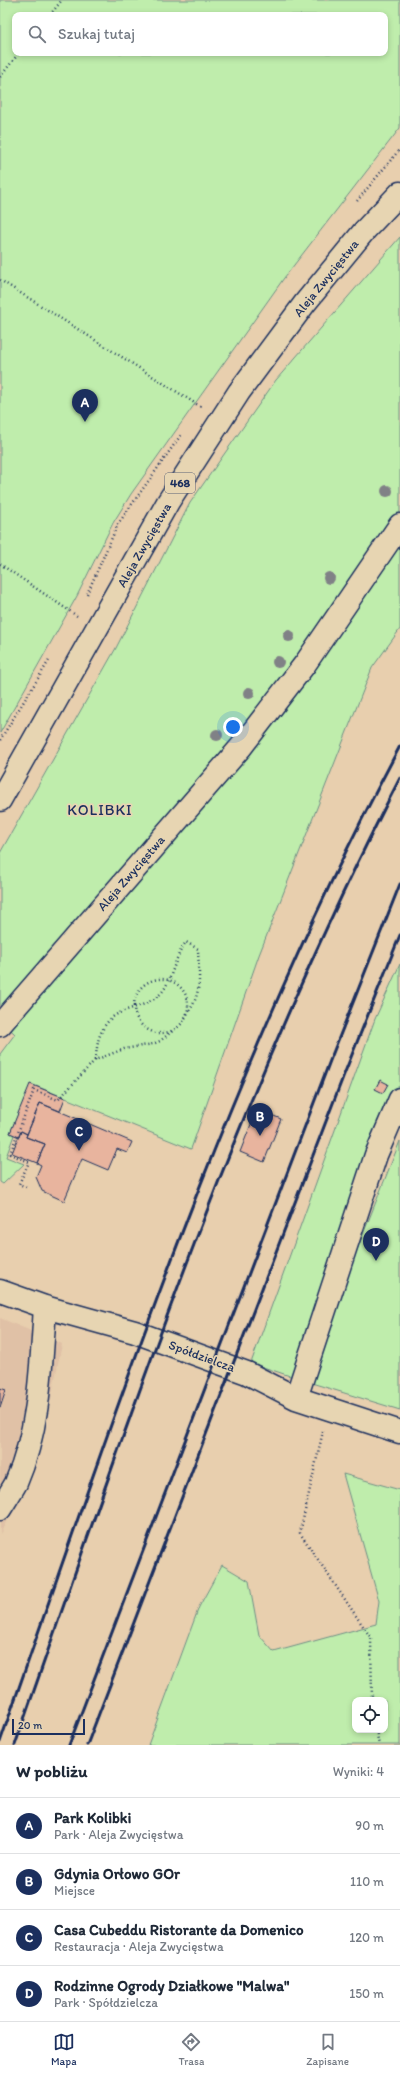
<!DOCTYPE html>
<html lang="pl">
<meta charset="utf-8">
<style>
body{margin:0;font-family:Itim,sans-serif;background:#f6f6f7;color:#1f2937}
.controls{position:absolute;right:12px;bottom:12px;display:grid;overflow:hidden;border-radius:8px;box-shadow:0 2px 6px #0003}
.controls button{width:36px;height:36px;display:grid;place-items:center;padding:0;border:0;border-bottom:1px solid #e0e1e3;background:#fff;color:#1f2937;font:20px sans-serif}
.scale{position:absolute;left:12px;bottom:10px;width:73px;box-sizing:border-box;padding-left:4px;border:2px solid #1b2f5e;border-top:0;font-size:11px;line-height:14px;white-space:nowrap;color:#1b2f5e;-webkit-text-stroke:3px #e7d5b2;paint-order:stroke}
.you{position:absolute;left:233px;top:727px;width:14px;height:14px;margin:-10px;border:3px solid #fff;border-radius:50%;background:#1a73e8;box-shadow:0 0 0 6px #1a73e833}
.badge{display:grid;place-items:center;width:26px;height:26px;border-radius:50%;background:#1b2f5e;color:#fff;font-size:13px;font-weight:700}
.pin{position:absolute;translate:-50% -33px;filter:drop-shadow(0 1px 2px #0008)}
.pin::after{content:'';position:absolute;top:21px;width:14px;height:12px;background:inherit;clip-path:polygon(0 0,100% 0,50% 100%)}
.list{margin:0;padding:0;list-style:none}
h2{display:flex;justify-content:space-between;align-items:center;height:52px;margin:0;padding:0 16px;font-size:17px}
h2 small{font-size:13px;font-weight:400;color:#747a83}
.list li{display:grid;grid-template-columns:26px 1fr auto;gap:12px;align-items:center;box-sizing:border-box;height:56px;padding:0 16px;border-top:1px solid #e0e1e3}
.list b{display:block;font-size:15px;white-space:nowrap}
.list p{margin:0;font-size:13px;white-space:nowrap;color:#747a83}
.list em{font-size:13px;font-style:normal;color:#747a83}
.icon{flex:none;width:22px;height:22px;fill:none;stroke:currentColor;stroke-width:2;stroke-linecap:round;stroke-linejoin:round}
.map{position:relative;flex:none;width:400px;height:1745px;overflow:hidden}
.search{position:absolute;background:#fff;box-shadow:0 2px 6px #0003;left:12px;right:12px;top:12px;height:44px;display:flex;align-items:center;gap:10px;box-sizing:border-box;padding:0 14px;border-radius:8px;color:#747a83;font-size:15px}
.sheet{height:276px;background:#fff}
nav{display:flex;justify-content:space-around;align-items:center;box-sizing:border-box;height:56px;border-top:1px solid #e0e1e3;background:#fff;font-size:11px;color:#747a83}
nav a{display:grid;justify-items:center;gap:2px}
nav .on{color:#1b2f5e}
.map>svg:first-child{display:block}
.built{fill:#e0c1a6}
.green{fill:#bfedac;stroke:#6d8e85;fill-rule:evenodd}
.building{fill:#e8b49e;stroke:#1b2f5e}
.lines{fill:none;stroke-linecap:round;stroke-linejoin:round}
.minor-casing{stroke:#1b2f5e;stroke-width:25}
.major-casing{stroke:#1b2f5e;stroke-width:25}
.path{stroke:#1b2f5e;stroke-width:2.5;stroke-dasharray:1 3;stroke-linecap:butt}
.minor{stroke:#e7d5b2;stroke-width:22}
.major{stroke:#e7d5b2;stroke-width:22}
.rail{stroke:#1b2f5e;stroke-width:3}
.tree{fill:#808186}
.labels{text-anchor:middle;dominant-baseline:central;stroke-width:3.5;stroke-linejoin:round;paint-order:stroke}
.shield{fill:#e7d5b2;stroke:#586177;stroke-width:1}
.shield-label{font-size:12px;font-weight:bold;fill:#1b2f5e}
.street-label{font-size:13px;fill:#1b2f5e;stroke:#e7d5b2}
.quarter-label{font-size:15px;letter-spacing:1px;fill:#1b2f5e;stroke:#e7d5b2}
</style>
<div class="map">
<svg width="400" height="1745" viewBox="0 0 400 1745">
<rect width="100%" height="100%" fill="#e8cfae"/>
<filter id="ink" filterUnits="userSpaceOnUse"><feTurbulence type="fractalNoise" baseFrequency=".025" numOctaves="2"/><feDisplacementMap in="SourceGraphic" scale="8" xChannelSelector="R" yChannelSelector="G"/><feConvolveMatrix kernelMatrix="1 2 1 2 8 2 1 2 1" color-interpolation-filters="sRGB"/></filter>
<g filter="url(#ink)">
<!-- built -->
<path class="built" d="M 0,1318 L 62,1344 L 48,1413 L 28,1479 L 0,1534 Z"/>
<!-- green -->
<path class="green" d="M 0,0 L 400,0 L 400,128 L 284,278 L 131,494 L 113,523 L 77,596 L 0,733 ZM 15,15 L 385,15 L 385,53 L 15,53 Z
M 400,237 L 400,629 L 372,668 L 259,955 L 191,1149 L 31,1084 L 10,1133 L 14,1135 L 6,1157 L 24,1164 L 3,1184 L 0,1182 L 0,1054 L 15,1034 L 0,1020 L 0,853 L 116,648 L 190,503 L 276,380 Z
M 400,964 L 400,1089 L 299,1379 L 251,1363 L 375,1019 Z
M 400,1141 L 400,1410 L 305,1381 Z
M 343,1474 L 400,1490 L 400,1745 L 148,1745 L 199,1607 L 222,1565 L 249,1581 L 259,1635 L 274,1652 L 376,1624 L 379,1601 ZM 355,1700 L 385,1700 L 385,1730 L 355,1730 Z"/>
<!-- building -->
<path class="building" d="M 380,1080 L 388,1084 L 383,1093 L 375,1089 Z
M 30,1084 L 65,1098 L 60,1111 L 40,1103 L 27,1134 L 21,1131 L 19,1137 L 10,1133 Z
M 40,1103 L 132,1142 L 127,1153 L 117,1149 L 108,1170 L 82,1159 L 64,1201 L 42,1191 L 36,1177 L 41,1165 L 37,1163 L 45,1144 L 26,1137 Z
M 257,1109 L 281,1119 L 264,1162 L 240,1152 Z
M 21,1131 L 27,1134 L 26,1137 L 45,1144 L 37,1163 L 12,1153 Z
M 0,1388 L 6,1390 L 0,1408 Z"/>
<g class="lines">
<defs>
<path id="minor" d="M 0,1291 L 45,1307 L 135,1332 L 247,1373 L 296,1398 L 400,1432
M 296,1398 L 376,1155 L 400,1099
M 0,1509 C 5,1501 11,1492 16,1483 C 40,1428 41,1366 45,1307"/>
<path id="major" d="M 0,800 L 168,502 L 239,392 L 305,303 L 365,230 L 400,193
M 0,1025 L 241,747 L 305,664 L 400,525"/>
</defs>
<!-- minor casing -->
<use href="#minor" class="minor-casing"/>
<!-- major casing -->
<use href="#major" class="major-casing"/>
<!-- path -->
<path class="path" d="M 50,15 L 62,0
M 0,77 L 19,53
M 357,201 L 400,149
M 0,280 L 201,407
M 0,564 L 77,616
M 87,594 L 118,524 L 181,435
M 0,740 L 50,659
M134 1006a27 27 0 1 1 54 0a27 27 0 1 1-54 0Z
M 95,1060 C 97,1051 97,1041 101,1033 C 114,1002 143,1014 162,992 C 172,980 174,958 186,942 L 198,949 C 199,977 203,994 185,1017
M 26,1187 L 19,1184 L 29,1162 L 10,1154 L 34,1090 L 58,1100 L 95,1060 L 124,1049 L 153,1044 L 160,1041 L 175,1029
M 323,1431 L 300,1533 L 371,1638 L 372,1700
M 376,1730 L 379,1745"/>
<!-- minor -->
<use href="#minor" class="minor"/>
<!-- major -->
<use href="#major" class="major"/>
<!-- rail -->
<path class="rail" d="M 0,1742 C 118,1405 230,1063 400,746
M 15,1745 C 130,1416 239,1088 400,778
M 69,1745 L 331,1058 L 400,884
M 87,1745 L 343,1077 L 400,935"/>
</g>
<!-- trees -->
<g class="tree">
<circle cx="387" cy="491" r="6"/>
<circle cx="329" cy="578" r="6"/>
<circle cx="289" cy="636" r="6"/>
<circle cx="278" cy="662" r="6"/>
<circle cx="249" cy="693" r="6"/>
<circle cx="217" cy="735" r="6"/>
</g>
</g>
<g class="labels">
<!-- shield labels -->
<rect class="shield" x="165" y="473" width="30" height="20" rx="3"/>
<g class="shield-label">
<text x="180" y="483">468</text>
</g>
<!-- street labels -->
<g class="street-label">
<text transform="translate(326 278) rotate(-51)">Aleja Zwycięstwa</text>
<text transform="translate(144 545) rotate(-60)">Aleja Zwycięstwa</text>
<text transform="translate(131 873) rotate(-49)">Aleja Zwycięstwa</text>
<text transform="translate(202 1356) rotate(20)">Spółdzielcza</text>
</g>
<!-- quarter labels -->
<g class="quarter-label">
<text x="100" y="810">KOLIBKI</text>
</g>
</g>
</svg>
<div class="controls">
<button><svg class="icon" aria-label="locate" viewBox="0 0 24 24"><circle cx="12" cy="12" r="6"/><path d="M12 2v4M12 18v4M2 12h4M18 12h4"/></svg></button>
</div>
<div class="scale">20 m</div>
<div class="you"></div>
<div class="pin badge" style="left:85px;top:422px">A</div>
<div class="pin badge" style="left:260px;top:1136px">B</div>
<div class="pin badge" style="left:79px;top:1151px">C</div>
<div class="pin badge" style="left:376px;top:1261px">D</div>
<div class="search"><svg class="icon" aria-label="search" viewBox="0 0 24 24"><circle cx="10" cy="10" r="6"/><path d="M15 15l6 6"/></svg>Szukaj tutaj</div>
</div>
<section class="sheet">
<h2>W pobliżu<small>Wyniki: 4</small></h2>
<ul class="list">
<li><span class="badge">A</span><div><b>Park Kolibki</b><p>Park · Aleja Zwycięstwa</p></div><em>90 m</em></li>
<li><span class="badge">B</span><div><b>Gdynia Orłowo GOr</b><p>Miejsce</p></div><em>110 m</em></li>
<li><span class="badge">C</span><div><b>Casa Cubeddu Ristorante da Domenico</b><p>Restauracja · Aleja Zwycięstwa</p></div><em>120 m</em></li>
<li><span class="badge">D</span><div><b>Rodzinne Ogrody Działkowe &quot;Malwa&quot;</b><p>Park · Spółdzielcza</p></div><em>150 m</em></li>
</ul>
</section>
<nav>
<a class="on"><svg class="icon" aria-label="map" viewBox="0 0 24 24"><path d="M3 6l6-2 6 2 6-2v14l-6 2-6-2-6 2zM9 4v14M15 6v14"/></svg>Mapa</a>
<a><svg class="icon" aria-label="directions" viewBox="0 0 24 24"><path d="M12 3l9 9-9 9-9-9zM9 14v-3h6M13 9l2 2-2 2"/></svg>Trasa</a>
<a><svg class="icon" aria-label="saved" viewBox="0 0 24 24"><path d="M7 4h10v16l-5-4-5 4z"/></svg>Zapisane</a>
</nav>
